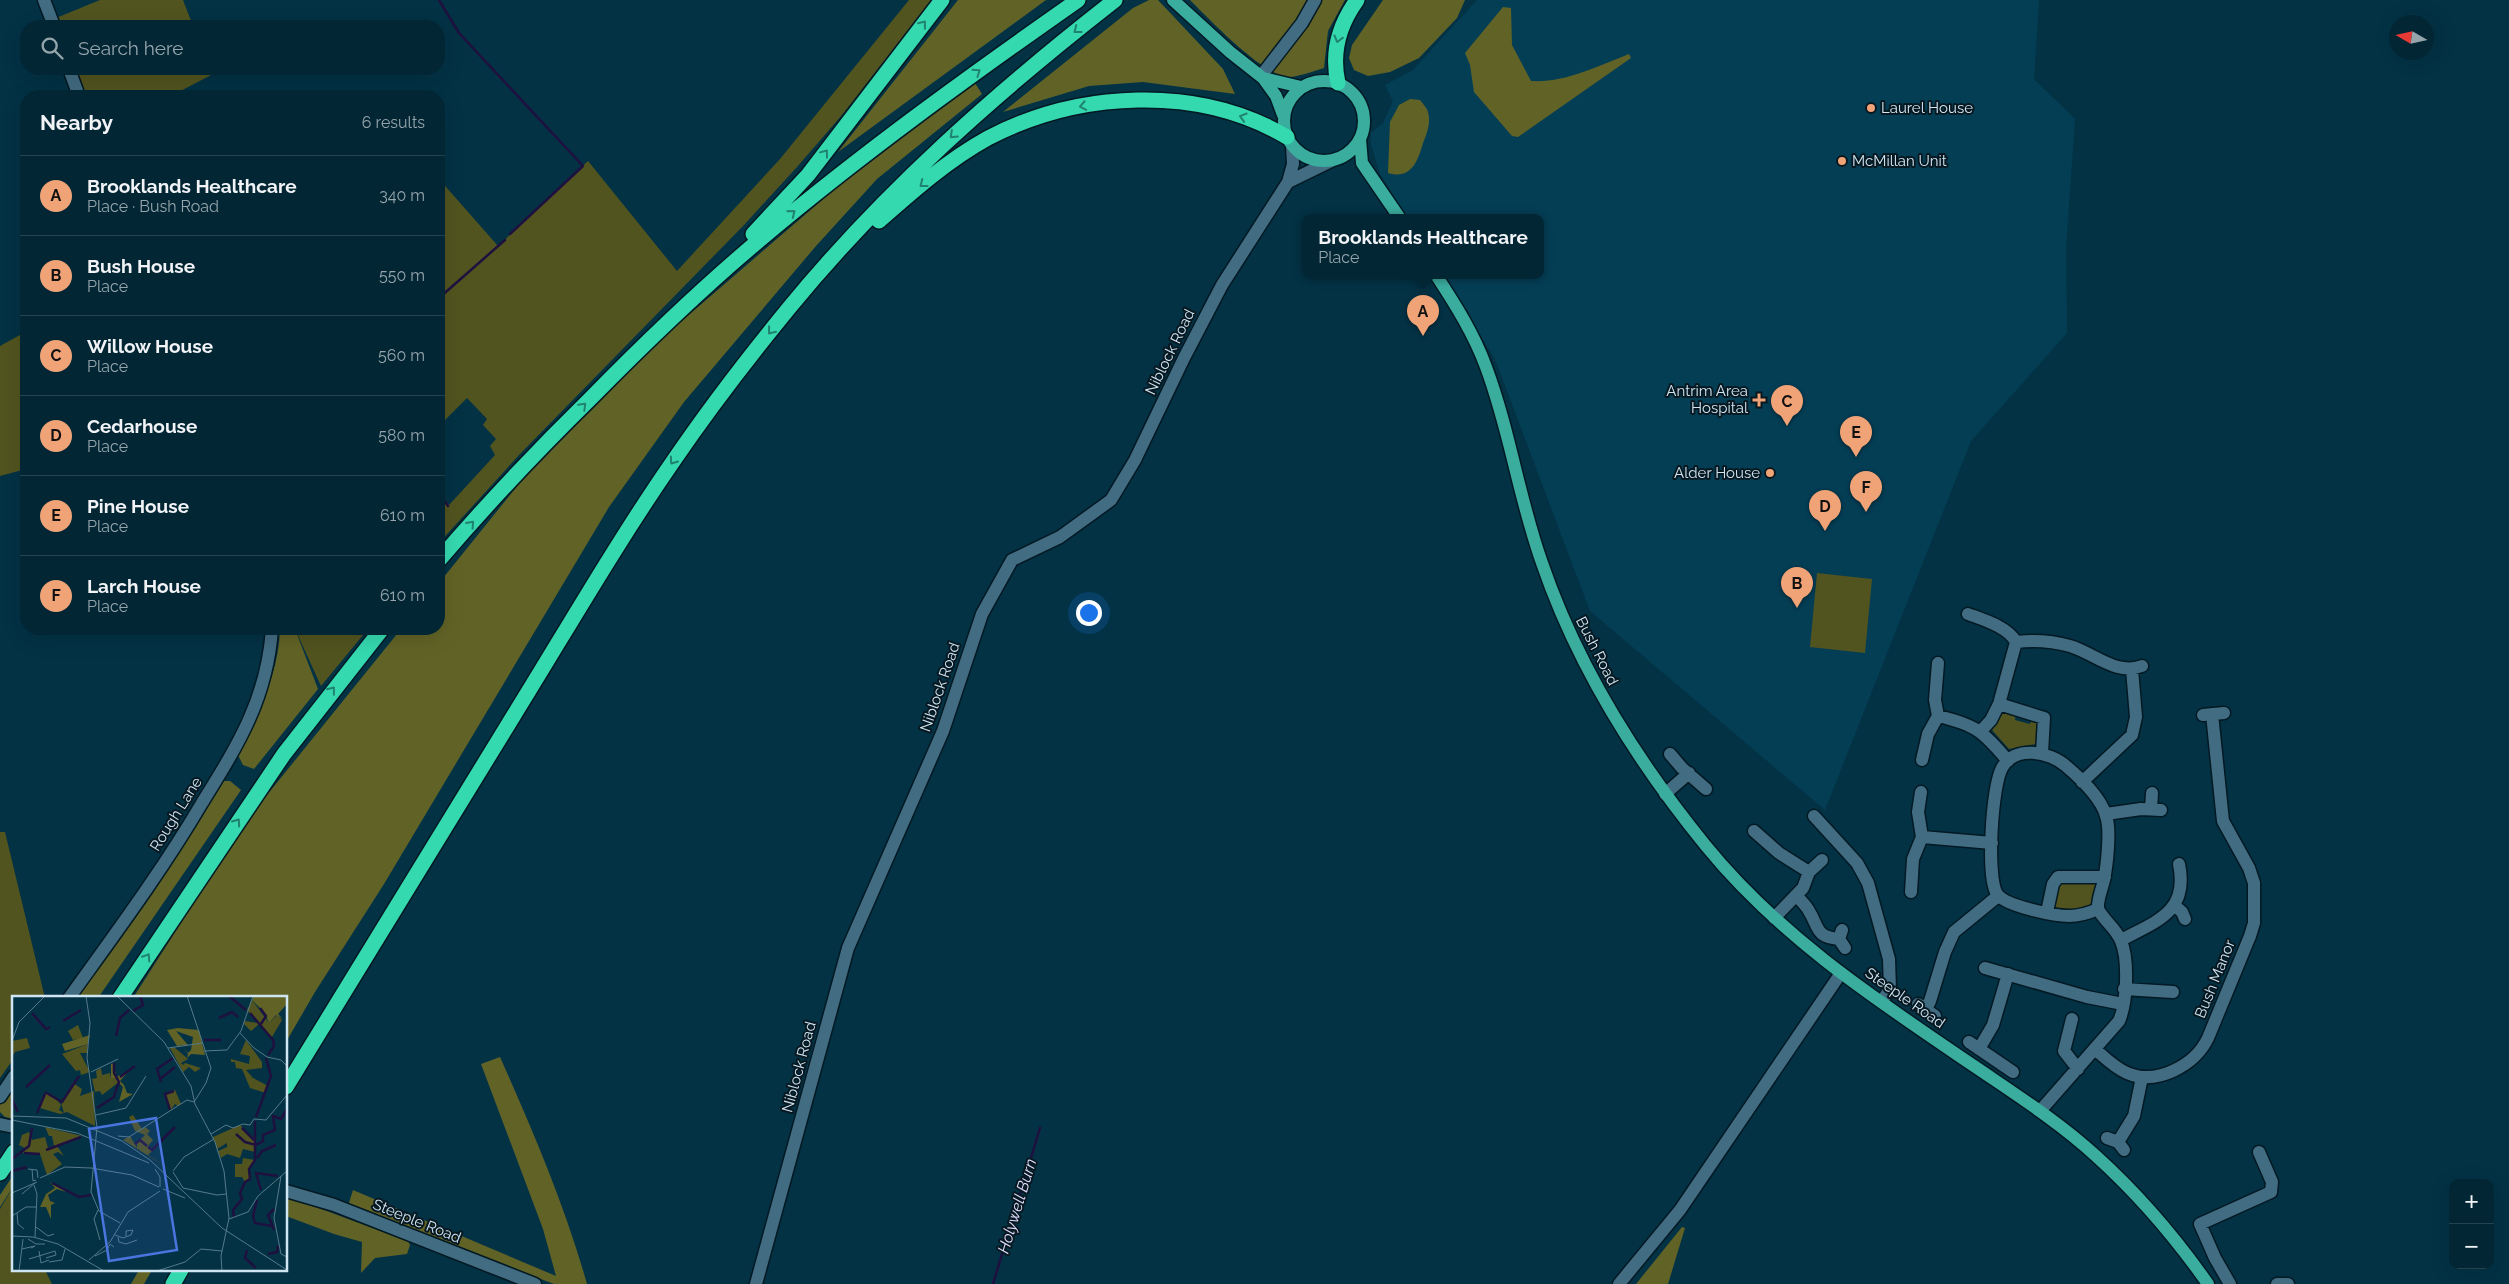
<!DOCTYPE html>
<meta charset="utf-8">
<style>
body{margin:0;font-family:Raleway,sans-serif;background:#0c2e3c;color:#f1f3f6}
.controls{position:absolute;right:15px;bottom:15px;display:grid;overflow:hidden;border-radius:10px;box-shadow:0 5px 20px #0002}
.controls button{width:45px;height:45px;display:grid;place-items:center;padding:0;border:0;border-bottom:1px solid #23434f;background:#022634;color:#f1f3f6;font:25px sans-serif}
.compass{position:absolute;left:2389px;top:15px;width:45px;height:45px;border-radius:50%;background:#022634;box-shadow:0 5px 20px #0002;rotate:279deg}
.you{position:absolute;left:1088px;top:612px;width:18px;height:18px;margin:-12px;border:4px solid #fff;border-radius:50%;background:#1a73e8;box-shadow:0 0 0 8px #1a73e833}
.badge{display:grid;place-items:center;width:32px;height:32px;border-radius:50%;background:#efa376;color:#111;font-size:16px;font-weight:700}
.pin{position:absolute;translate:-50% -41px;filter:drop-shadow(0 1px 2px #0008)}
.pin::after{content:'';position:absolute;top:26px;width:18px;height:15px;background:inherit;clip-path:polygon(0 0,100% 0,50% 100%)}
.popup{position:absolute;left:1302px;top:214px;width:242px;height:65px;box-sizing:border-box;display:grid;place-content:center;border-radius:10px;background:#022634;filter:drop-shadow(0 1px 4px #0005);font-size:16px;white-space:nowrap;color:#96a5ac}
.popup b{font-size:19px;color:#f1f3f6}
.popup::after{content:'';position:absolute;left:50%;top:100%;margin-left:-10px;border:10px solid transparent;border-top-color:#022634}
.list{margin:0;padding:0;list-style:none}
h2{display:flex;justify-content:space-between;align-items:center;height:65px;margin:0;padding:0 20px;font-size:21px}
h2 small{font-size:16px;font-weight:400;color:#96a5ac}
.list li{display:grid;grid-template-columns:32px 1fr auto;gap:15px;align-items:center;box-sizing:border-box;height:80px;padding:0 20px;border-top:1px solid #23434f}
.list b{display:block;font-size:19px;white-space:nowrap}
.list p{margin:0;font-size:16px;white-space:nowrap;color:#96a5ac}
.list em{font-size:16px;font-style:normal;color:#96a5ac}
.icon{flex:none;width:28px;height:28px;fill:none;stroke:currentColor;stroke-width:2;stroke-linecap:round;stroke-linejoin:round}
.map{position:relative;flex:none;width:2509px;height:1284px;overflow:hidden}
.search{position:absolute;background:#022634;box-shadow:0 5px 20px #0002;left:20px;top:20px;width:425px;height:55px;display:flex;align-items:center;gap:12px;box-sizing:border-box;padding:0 18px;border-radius:20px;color:#96a5ac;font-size:19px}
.panel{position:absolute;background:#022634;box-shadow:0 5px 20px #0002;left:20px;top:90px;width:425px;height:545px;border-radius:20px}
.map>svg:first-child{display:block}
.built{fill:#043e55}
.green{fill:#52541f}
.forest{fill:#616326}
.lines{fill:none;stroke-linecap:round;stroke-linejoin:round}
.stream{stroke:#1e1140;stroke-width:2.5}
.minor-casing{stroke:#031923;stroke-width:15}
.major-casing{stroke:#031923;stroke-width:15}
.highway-casing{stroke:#031923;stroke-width:18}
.minor{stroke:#426c82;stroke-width:12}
.major{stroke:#3aad9e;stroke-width:12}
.highway{stroke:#35d9b0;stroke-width:15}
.oneway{stroke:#208270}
.poi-dot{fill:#efa376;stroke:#071821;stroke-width:2}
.labels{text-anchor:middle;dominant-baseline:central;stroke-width:4;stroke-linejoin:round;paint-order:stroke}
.poi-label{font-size:15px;fill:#cfe5f2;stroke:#071821;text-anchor:start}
.street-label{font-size:15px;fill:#cfe5f2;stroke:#071821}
.water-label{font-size:16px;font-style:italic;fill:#e1ddfe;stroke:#071821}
.inset-river{fill:none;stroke:#1e1140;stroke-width:2.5}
.inset-road{fill:none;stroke:#557a8a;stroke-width:1}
.view{fill:#4a74de;fill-opacity:0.15;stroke:#4a74de;stroke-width:2.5}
.inset-edge{fill:none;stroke:#cfe5f2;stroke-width:2.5}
</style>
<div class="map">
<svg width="2509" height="1284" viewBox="0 0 2509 1284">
<rect width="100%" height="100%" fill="#033245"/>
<!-- built -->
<path class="built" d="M 1477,0 L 2039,0 L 2034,79 L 2075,119 L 2066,249 L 2067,333 L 1971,441 L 1825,810 L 1590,611 L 1495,359 L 1443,275 L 1540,275 L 1540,217 L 1407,217 L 1380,174 L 1371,145 L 1371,133 L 1383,123 L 1393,101 L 1385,85 L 1413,70 Z"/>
<!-- green -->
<path class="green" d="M 100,0 L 183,0 L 193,26 L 59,26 L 56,18 Z
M 909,0 L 931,0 L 842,115 L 797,167 L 744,225 L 519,455 L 439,543 L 439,492 L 449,505 L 495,455 L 490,446 L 496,439 L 483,425 L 487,419 L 467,398 L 439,426 L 439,179 L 498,246 L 588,161 L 677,271 L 780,159 Z
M 74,69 L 210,69 L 213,74 L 171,96 L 83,96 Z
M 26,334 L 26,469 L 0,476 L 0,346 L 20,335 Z
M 1817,573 L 1872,579 L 1865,653 L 1810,647 Z
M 295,629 L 368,629 L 321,686 Z
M 2008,711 L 2016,713 L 2015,720 L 2030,724 L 2032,719 L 2039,723 L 2038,742 L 2036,744 L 2009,749 L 1992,730 L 2002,713 Z
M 0,832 L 5,832 L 45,998 L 14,998 L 14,1058 L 0,1078 Z
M 2059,881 L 2099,882 L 2092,906 L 2074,911 L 2053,907 Z
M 14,1185 L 14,1270 L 45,1270 L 52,1284 L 0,1284 L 0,1209 Z"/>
<!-- forest -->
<path class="forest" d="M 958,0 L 1046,0 L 838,152 Z
M 1149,0 L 1158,0 L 1223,69 L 1235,94 L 1143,82 L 1089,86 L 1003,112 L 1133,8 Z
M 1190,0 L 1345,0 L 1328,31 L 1324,68 C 1314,71 1301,76 1290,77 C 1266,79 1208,18 1190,0 Z
M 1383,0 L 1465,0 L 1457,18 L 1419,58 L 1390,72 L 1368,76 L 1354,70 L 1349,58 L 1352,45 Z
M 1503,7 L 1511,8 L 1512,45 L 1531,81 C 1565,83 1598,66 1629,54 L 1631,58 L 1518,137 L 1512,136 L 1474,92 L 1470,65 L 1465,53 Z
M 975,83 L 982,94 L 877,179 L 816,246 L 684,402 L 609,507 L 384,884 L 315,992 L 286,1042 L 286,998 L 133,998 L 246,821 L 401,629 L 439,629 L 439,583 L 535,464 L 662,338 L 836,188 Z
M 1410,99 L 1420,100 C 1423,104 1427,108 1428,112 C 1431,123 1427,133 1423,143 C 1418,161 1411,180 1388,173 L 1390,122 L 1399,105 Z
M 280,629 L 295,629 L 318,689 L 254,769 L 243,765 L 238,755 C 257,716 279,674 280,629 Z
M 222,781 L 230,781 L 241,790 L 98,998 L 73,998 Z
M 500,1057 C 533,1131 565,1206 587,1284 L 554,1284 L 348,1206 L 353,1190 L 556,1276 L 543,1229 L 481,1064 Z
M 14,1083 L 14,1119 L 5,1117 L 0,1112 L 0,1103 Z
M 14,1174 L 14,1185 L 0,1207 L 0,1195 Z
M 286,1196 L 408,1241 L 410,1245 L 407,1254 L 375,1258 L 361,1273 L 362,1242 L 334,1234 L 286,1216 Z
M 1682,1227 L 1685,1228 L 1668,1284 L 1636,1284 Z
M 139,1270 L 152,1270 L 144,1284 L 131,1284 Z"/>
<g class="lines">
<!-- stream -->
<path class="stream" d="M 439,0 L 459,33 L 583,166 L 510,234
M 439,298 L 505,240
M 439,493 L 448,506
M 993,1284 L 1040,1128"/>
<defs>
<path id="minor" d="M 44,0 L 54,26
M 69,69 L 79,96
M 1261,76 L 1302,23 L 1315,0
M 1288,182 L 1331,161
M 1968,614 C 1984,620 2008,627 2016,642 L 1999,704 L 1991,720 L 1981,731
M 2016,642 C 2035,640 2052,641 2070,646 C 2094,653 2116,676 2142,666
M 1999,704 L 2044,718 L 2042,753
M 2203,715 L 2224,713
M 1938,716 C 1976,725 1983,731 2008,761
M 1670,754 L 1682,768 L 1706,789
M 1922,760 L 1928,734 L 1938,716 L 1935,700 L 1938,663
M 2082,782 L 2132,735 L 2136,717 L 2132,669
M 1665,794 L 1689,773
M 2151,809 L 2152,793
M 2106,814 L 2141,809 L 2161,810
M 1814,816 L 1857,863 L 1868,883 L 1889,959 L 1890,989 L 1882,1001
M 1754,831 L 1779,853 L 1809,872
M 1922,837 L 1992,843
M 1911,892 L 1913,859 L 1922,837 L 1918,812 L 1921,792
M 1796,895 C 1800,900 1806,905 1809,911 C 1819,927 1815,937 1839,939
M 2175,906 L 2182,912 L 2185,919
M 2047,912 L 2053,884 L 2058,877 L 2105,877
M 1774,918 L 1803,888 L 1809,872 L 1822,860
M 1842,930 L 1839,939 L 1845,948
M 2121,940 C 2157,921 2189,912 2179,864
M 1985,968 L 2087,997 L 2123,1004
M 2124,989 L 2173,992
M 69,998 C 115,934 162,871 202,803 C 238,745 267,699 272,629
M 1918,1004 L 1935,1016
M 1926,1009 L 1930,1001 L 1945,952 L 1954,932 L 1998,896
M 2072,1019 L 2064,1051 L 2078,1069
M 1969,1042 L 2013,1072
M 1979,1049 L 1993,1025 L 2008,974
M 2096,1050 C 2105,1058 2115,1068 2127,1073 C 2157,1086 2195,1065 2208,1038 L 2250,936 L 2254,923 L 2254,883 L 2249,868 L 2223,821 L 2212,714
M 0,1097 L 14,1076
M 2040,1111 L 2119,1021 C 2127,1003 2129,960 2121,941 C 2116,928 2104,921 2098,909 C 2097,900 2102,889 2104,880 C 2107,865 2111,829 2106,816 C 2101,797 2080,778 2066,766 C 2050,752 2015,744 2002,768 C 1992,785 1986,877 1997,894 C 2005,906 2055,916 2069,916 C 2079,916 2089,913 2098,909
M 0,1124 L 14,1127
M 2107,1138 L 2118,1142 L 2124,1150
M 2118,1142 L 2134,1116 L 2142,1077
M 286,1191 L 334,1205 L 535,1284
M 756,1284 L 848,948 L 943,731 L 982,614 L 1012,560 L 1060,537 L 1111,500 L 1135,460 L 1184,358 L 1222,285 L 1288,182 L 1293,164 L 1292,146
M 1619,1284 L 1680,1210 L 1841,973
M 2230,1284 L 2215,1258 L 2200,1224 L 2271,1192 L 2272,1182 L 2259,1152
M 2277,1284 L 2288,1284"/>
<path id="major" d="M 1173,0 L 1230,52 L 1263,78 L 1276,96 L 1283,115
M 1263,78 L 1301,87
M1284 121a40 40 0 1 1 80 0a40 40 0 1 1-80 0Z
M 1360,139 L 1362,163 L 1399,217
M 1436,275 C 1455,304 1474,334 1486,367 C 1510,431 1519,499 1542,563 C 1578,668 1636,760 1706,846 C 1780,937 1878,1001 1974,1066 C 2015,1094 2059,1122 2096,1156 C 2138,1194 2175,1237 2208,1284"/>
<path id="highway" d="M 1338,83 C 1331,52 1339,25 1357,0
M 879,221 C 913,191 948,160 988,138 C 1078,91 1198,84 1287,137
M 753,234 L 808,175 L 942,0
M 439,560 C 487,504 538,450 591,398 C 646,342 703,287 763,237 C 864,152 971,75 1078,0
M 120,998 L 284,754 L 382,629
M 286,1087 C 361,963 437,839 514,715 C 566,631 616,544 672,463 C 708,410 748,358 789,308 C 884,192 997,92 1115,0
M 0,1173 L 14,1152
M 173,1284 L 181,1270"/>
</defs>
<!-- minor casing -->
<use href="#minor" class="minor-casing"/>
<!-- major casing -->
<use href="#major" class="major-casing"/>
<!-- highway casing -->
<use href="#highway" class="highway-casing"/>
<!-- minor -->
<use href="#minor" class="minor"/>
<!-- major -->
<use href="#major" class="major"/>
<!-- highway -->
<use href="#highway" class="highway"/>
</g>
<!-- one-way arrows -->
<defs><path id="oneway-chevron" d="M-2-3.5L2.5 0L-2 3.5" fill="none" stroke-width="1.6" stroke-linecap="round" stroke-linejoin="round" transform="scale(1.25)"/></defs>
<g class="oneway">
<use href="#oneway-chevron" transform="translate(923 24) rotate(-52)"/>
<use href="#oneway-chevron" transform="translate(1077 30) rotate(142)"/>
<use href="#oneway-chevron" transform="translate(1338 39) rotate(105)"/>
<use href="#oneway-chevron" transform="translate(977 72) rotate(-35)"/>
<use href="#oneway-chevron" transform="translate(1083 106) rotate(169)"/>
<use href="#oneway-chevron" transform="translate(1243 117) rotate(-163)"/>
<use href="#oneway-chevron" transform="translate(953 135) rotate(137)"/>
<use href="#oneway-chevron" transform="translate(825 153) rotate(-53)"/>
<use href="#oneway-chevron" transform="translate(923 184) rotate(142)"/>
<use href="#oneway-chevron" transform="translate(792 213) rotate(-39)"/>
<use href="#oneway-chevron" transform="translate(771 331) rotate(128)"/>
<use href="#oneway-chevron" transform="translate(583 406) rotate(-45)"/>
<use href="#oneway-chevron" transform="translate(673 461) rotate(125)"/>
<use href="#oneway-chevron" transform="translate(471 524) rotate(-48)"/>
<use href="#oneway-chevron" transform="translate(332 690) rotate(-52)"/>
<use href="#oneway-chevron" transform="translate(237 822) rotate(-55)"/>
<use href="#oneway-chevron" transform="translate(147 957) rotate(-57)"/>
</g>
<!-- markers -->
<g class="poi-dot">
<circle cx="1871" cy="108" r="5"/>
<circle cx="1842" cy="161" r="5"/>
<path d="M1756.5 392.5h5v5h5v5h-5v5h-5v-5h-5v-5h5z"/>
<circle cx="1770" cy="473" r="5"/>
</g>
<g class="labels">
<!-- poi labels -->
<g class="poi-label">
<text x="1881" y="108">Laurel House</text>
<text x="1852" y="161">McMillan Unit</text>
<text x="1748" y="391" text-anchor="end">Antrim Area<tspan x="1748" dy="17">Hospital</tspan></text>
<text x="1760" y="473" text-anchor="end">Alder House</text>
</g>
<!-- street labels -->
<g class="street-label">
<text transform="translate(1170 352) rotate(-64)">Niblock Road</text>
<text transform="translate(1597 651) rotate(63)">Bush Road</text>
<text transform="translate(940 687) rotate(-71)">Niblock Road</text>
<text transform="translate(176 814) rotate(-58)">Rough Lane</text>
<text transform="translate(2215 979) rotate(-68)">Bush Manor</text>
<text transform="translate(1905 998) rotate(35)">Steeple Road</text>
<text transform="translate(799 1067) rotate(-75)">Niblock Road</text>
<text transform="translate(417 1221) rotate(22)">Steeple Road</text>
</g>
<!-- water labels -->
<g class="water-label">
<text transform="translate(1017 1206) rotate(-73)">Holywell Burn</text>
</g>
</g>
<!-- overview -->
<g transform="translate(12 996)">
<rect width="275" height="275" fill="#033245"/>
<path d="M 240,4 L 257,27 L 265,19 L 270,24 L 260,41 L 247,28 L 239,35 L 232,28 L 233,25 L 246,27 L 235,14 ZM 66,29 L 71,42 L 61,44 L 56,35 ZM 15,42 L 18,52 L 3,56 L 0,61 L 0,45 ZM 234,44 L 250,66 L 250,72 L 234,74 L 241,82 L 256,90 L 254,97 L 238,92 L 230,73 L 224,72 L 223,66 L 219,66 L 219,63 L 237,68 L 238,60 L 228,58 ZM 76,48 L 75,57 L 68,57 L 78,76 L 69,79 L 68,74 L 64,75 L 50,58 ZM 162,51 L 176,63 L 169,67 L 171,69 L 173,67 L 189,72 L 183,76 L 177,71 L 171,76 L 158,52 ZM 89,72 L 90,79 L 98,77 L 99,83 L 107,81 L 107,86 L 90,99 L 88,95 L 83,96 L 80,83 L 85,82 L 84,75 ZM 61,87 L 70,93 L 68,100 L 82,95 L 83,130 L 55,116 L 48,118 L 28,112 L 34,97 L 42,100 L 49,109 L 47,114 L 52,117 L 49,107 ZM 163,94 L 169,108 L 166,110 L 163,108 L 158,115 L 153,98 ZM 121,119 L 130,133 L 133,131 L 138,135 L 135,138 L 141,144 L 136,150 L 141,154 L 136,159 L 159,174 L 111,144 L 118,140 L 125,152 L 125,147 L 133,139 L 123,135 L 117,121 ZM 228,129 L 242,144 L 243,156 L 231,153 L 228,162 L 215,158 L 209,162 L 206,155 L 215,151 L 215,147 L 205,153 L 201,141 ZM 33,131 L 70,140 L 45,150 L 52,160 L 46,156 L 41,158 L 50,168 L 35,179 L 28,158 L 11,157 L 13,152 L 7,149 L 10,139 L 17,136 L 20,144 L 33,141 L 36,152 L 42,150 L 40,140 L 37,140 ZM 231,162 L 243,164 L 237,173 L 238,183 L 233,186 L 230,181 L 223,181 L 223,168 L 230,168 Z" fill="#52541f"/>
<path d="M 242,0 L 275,0 L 275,8 L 266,18 L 271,23 L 264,19 L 257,27 L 252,16 L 240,4 ZM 166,32 L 187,34 L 193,59 L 179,58 L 175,62 L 176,58 L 172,53 L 176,57 L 179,54 L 181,41 L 164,35 L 176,49 L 165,50 L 155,34 ZM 78,39 L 76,48 L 53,55 L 50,48 ZM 102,67 L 104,81 L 116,76 L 108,85 L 112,89 L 115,97 L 121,98 L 107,106 L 111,91 L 107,87 L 107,81 L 99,83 L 99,68 ZM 38,186 L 54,196 L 45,193 L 36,199 L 38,205 L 43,207 L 39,209 L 39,223 L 34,211 L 28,211 L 34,198 L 43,192 Z" fill="#616326"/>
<path class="inset-river" d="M 217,0 L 234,14M 248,12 L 254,20 L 249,28M 121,15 L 131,9 L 128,0M 20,17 L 34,33 L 38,31M 238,17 L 261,44 L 262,50 L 256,59M 207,22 L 220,16 L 226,21M 51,25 L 69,14M 104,40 L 108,22 L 117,14M 192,44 L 209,44M 102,67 L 102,77 L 107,86 L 104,94M 108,81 L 123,70M 148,83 L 163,71M 149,86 L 145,73 L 161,62M 14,91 L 38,69M 33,96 L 50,106 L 67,80M 2,103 L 0,104 L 6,116M 85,112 L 102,101 L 104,94M 158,114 L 153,98 L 162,95M 25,117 L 33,98M 244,121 L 259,80 L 254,62M 230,132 L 242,144M 224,138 L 233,146 L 244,149 L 251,145 L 251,139 L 263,134 L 261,120 L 269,123 L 275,113M 123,148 L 128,144 L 135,150M 136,151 L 140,154 L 163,131M 34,154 L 69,141M 12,157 L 28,158M 245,162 L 250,155 L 264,149M 0,163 L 17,150 L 20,132M 0,175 L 15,171M 40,187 L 67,201 L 79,199M 249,194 L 244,177 L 266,180M 245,204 L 241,220 L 243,227 L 260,230M 262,213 L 256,219 L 262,234M 222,221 L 221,214 L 230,203 L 228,197 L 233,186 L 238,183 L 237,173 L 243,164 L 243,125M 235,254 L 233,262 L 244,272M 256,258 L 265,256 L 266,250"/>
<path class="inset-road" d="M 74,0 L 78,27 L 75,62 L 85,131 L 79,196 L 87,215 L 108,227M 105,0 L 152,46 L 179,90 L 183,108 L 203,146 L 212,175 L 217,222 L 209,260 L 210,275M 175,0 L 199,72 L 194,87 L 182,106M 228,37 L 242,52 L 255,61 L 269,64 L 275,70M 0,45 L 7,26 L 33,0M 156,52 L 191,47M 192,55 L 215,54 L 229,35 L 241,0M 79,76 L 106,63M 84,119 L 114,112 L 134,80M 0,120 L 54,122 L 110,145 L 138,164 L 210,232 L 275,274M 0,124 L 65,137 L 137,167M 199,138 L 214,129 L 221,132 L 231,128 L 238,129 L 242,123 L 254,124 L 275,99M 106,140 L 117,141 L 175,104 L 182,106M 16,173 L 25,174 L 26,182M 20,173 L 21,185 L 24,184M 143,173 L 148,181 L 148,191M 161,175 L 172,161 L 202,143M 161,176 L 171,192 L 205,199 L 214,198M 269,180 L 262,222 L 269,258 L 275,261M 28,182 L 53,171 L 79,172 L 120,179 L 147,191M 22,189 L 25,198 L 23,241M 151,193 L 173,202M 0,197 L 25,186M 10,198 L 23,187M 86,214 L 82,223 L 88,244M 5,217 L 6,228 L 12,233M 0,220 L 14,211 L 25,211M 217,223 L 236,216 L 246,200 L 275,175M 24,231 L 36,240 L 42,238M 103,239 L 111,242 L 119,239 L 121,234 L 114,235 L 114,240M 0,240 L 21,241 L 46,248 L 92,275M 106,241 L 107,246 L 114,248 L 125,244M 16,243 L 24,248 L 33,248M 10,253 L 23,250 L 19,252M 27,255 L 29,267 L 37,264M 83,260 L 95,254 L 98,248 L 102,251M 17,263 L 43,255 L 44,259 L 34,262M 77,264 L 98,246 L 116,216 L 148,195M 37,266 L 50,264 L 53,253M 7,275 L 11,243M 145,275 L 173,266 L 189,253 L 210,255"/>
<path class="view" d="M 144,122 L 165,254 L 97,265 L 77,133 Z"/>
<rect width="275" height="275" class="inset-edge"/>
</g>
</svg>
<div class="controls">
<button>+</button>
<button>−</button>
</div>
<svg class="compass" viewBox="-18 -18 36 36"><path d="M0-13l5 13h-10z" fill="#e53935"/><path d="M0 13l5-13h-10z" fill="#96a5ac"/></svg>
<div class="you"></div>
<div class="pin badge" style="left:1423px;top:336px">A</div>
<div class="popup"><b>Brooklands Healthcare</b>Place</div>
<div class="pin badge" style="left:1797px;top:608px">B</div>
<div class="pin badge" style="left:1787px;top:426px">C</div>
<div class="pin badge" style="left:1825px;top:531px">D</div>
<div class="pin badge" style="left:1856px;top:457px">E</div>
<div class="pin badge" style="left:1866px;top:512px">F</div>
<div class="search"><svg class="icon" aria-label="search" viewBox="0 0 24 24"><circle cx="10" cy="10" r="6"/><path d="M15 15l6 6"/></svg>Search here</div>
<section class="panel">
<h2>Nearby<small>6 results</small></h2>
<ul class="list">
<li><span class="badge">A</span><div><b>Brooklands Healthcare</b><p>Place · Bush Road</p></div><em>340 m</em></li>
<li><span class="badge">B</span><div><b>Bush House</b><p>Place</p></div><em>550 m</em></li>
<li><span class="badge">C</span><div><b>Willow House</b><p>Place</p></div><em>560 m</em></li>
<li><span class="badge">D</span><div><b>Cedarhouse</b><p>Place</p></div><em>580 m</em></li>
<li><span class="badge">E</span><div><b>Pine House</b><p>Place</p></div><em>610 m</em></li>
<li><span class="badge">F</span><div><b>Larch House</b><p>Place</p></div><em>610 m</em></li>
</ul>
</section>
</div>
